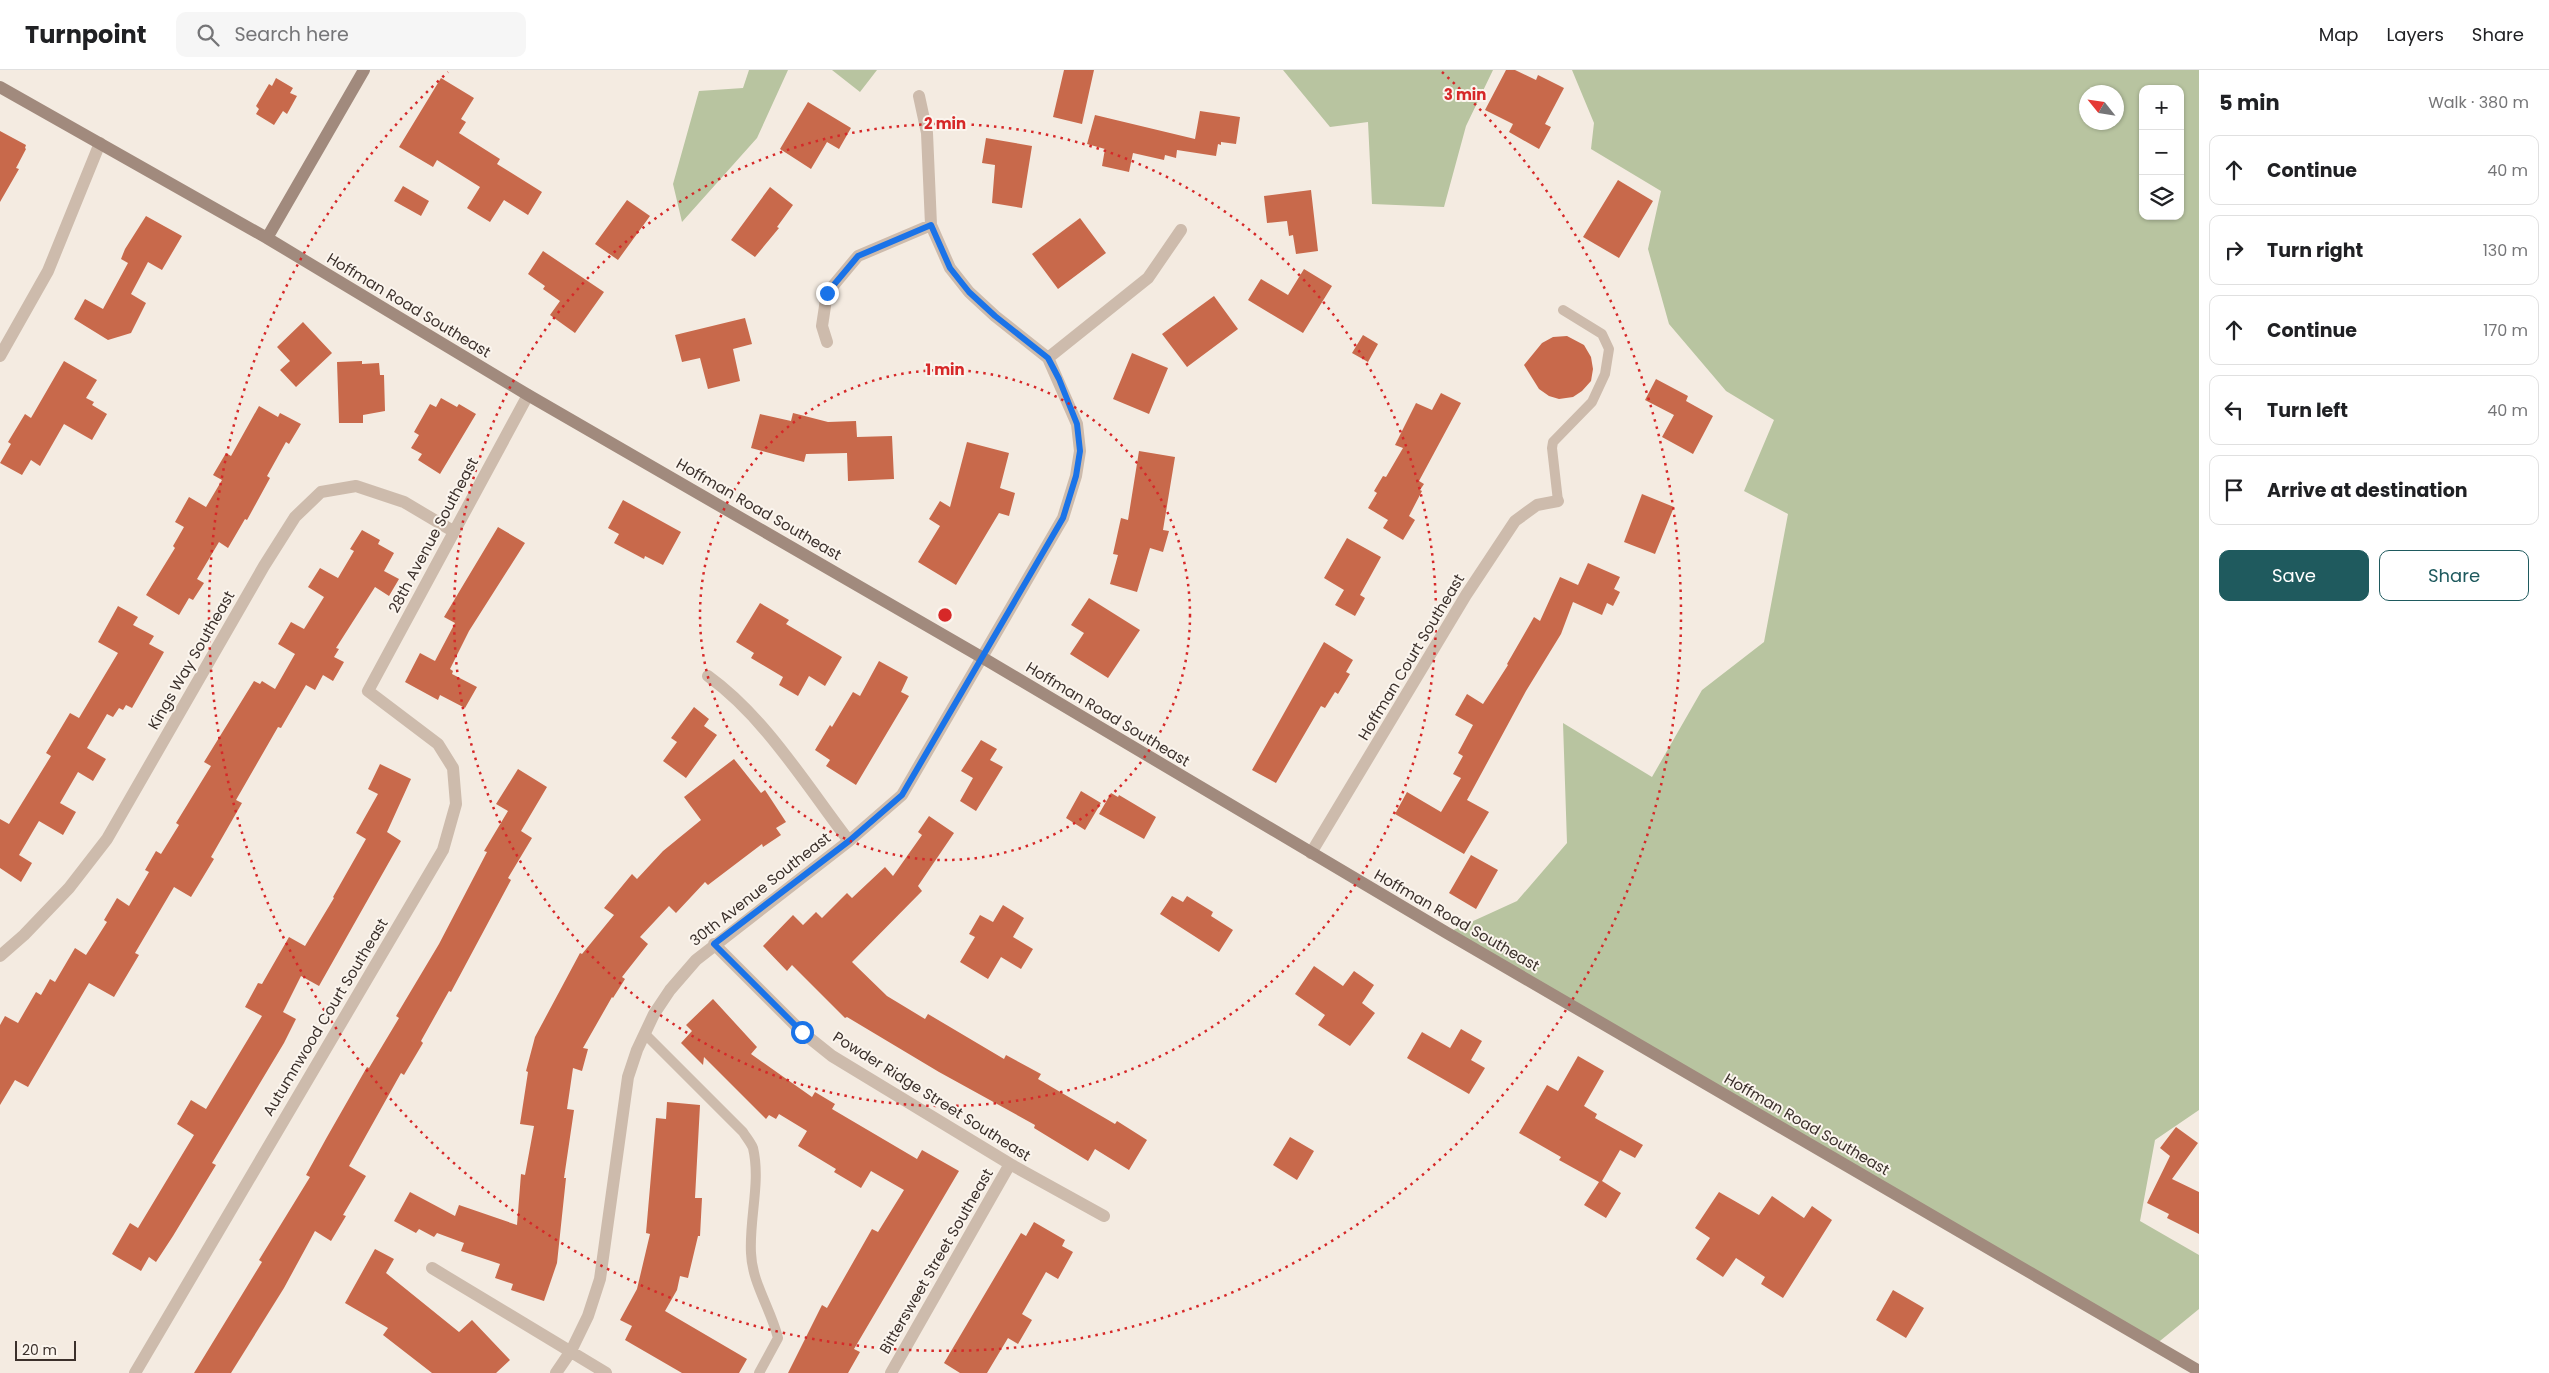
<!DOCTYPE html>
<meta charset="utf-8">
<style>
body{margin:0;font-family:Poppins,sans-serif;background:#f6f6f6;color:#202124}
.controls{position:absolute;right:15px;top:15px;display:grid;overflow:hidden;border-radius:10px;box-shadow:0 1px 4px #0004}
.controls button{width:45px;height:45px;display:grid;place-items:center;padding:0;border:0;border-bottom:1px solid #e0e0e0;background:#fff;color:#202124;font:25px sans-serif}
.compass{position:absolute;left:2079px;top:15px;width:45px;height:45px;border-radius:50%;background:#fff;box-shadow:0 1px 4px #0004;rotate:300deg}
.scale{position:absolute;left:15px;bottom:12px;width:61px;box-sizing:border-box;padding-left:5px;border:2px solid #3b302b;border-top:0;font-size:14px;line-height:18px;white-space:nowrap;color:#3b302b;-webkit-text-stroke:4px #fbf5ee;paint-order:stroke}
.stop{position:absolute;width:15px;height:15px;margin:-11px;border:4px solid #1a73e8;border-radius:50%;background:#fff}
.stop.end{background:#1a73e8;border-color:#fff;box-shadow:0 1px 5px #0008}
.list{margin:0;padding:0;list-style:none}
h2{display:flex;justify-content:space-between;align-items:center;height:65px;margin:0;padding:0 20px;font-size:21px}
h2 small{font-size:16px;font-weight:400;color:#757577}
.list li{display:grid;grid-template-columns:32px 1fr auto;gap:15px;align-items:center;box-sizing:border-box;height:70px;margin:0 10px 10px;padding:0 10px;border:1px solid #e0e0e0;border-radius:10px}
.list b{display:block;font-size:19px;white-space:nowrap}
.list em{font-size:16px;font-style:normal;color:#757577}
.actions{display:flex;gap:10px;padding:15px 20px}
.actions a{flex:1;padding:11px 0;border:1px solid #1f5a5e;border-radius:10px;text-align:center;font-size:18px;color:#1f5a5e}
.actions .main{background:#1f5a5e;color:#fff}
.icon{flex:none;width:28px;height:28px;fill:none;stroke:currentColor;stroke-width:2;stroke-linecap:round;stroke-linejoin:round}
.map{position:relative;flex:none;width:2199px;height:1303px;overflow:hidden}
header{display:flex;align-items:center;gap:30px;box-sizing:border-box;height:70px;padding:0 25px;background:#fff;border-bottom:1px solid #e0e0e0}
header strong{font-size:24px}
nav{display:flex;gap:28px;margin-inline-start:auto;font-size:18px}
.search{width:350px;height:45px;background:#f6f6f6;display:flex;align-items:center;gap:12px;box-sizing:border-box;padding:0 18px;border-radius:10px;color:#757577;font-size:19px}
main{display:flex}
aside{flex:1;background:#fff}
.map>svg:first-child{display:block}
.green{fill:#b8c4a0;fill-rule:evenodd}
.building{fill:#c8694b}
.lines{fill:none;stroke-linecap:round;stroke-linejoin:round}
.lane{stroke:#cdbbac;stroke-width:10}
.street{stroke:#cdbbac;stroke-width:12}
.secondary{stroke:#a18a7d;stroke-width:12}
.route{stroke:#1a73e8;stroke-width:6}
.ring{fill:none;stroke:#d62828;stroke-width:2.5;stroke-dasharray:2.5 5}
.labels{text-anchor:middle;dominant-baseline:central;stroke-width:4;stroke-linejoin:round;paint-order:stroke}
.street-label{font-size:15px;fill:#3b302b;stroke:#fbf5ee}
.centre{fill:#d62828;stroke:#fbf5ee;stroke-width:2.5}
.ring-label{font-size:15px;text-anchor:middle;font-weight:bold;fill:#d62828;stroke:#fbf5ee;stroke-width:4;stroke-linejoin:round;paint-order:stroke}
</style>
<header>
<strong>Turnpoint</strong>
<div class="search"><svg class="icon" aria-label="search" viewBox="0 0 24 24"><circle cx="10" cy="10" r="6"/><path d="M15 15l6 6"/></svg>Search here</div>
<nav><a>Map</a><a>Layers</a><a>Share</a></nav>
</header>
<main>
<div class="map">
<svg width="2199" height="1303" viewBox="0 0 2199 1303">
<rect width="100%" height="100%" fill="#f4ebe1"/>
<!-- green -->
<path class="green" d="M 749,0 L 788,0 L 757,68 L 682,152 L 673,114 L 699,21 L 743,18 Z
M 832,0 L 877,0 L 860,22 Z
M 1283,0 L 1493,0 L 1466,56 L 1444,137 L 1372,134 L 1368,52 L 1330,57 Z
M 1572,0 L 2199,0 L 2199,1040 L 2155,1070 L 2140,1151 L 2199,1185 L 2199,1239 L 2155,1275 L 1447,863 L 1517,831 L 1567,773 L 1563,653 L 1652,707 L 1702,620 L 1764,572 L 1788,444 L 1744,421 L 1774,350 L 1726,321 L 1669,254 L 1648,179 L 1661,121 L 1591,79 L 1594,53 ZM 2143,19 L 2180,19 L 2180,146 L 2143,146 ZM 2086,22 L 2116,22 L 2116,52 L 2086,52 Z"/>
<!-- building -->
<path class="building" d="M 1064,0 L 1094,0 L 1082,54 L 1053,47 Z
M 1506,0 L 1515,0 L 1536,10 L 1538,5 L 1564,18 L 1545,54 L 1551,57 L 1539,79 L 1509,62 L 1513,54 L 1485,40 Z
M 276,8 L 293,18 L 290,23 L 297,26 L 287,44 L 283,41 L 274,55 L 256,44 L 259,39 L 256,36 L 269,14 L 272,16 Z
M 441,8 L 474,28 L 461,49 L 466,52 L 459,63 L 500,89 L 497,94 L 542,122 L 528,145 L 504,130 L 490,152 L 467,138 L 480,117 L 437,90 L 433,97 L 399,77 Z
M 808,32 L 851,58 L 839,79 L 827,72 L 811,99 L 780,79 Z
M 1200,41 L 1240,47 L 1236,74 L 1221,72 L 1221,75 L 1218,74 L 1216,86 L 1177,80 L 1176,88 L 1165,85 L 1164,90 L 1133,83 L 1129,102 L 1102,96 L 1105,79 L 1087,74 L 1095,45 L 1195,69 Z
M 0,61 L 26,75 L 25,78 L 26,79 L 16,98 L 19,99 L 0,132 Z
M 986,68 L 1032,76 L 1022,138 L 992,133 L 995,95 L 982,93 Z
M 1618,110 L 1653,131 L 1619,188 L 1583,167 Z
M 403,116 L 429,131 L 421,146 L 394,131 Z
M 770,117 L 793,135 L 777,157 L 779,158 L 755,187 L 731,170 Z
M 1311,120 L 1318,181 L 1296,184 L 1293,165 L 1289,166 L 1287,151 L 1267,153 L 1264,126 Z
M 627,130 L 650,146 L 618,190 L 595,174 Z
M 146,146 L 182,166 L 162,200 L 148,192 L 131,224 L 146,233 L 131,263 L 108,270 L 74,249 L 85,229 L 103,239 L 128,193 L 121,189 L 125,179 Z
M 1080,148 L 1106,183 L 1058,219 L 1032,184 Z
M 543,181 L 604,222 L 575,263 L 550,245 L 560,231 L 543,219 L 545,216 L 528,204 Z
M 1304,199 L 1332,216 L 1303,263 L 1248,230 L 1261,209 L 1288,225 Z
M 1214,226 L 1238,259 L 1187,297 L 1162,264 Z
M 745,248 L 752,274 L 733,279 L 740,311 L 708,319 L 700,288 L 682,292 L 675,265 Z
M 303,252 L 332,283 L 296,317 L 280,300 L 290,291 L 277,277 Z
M 1363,265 L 1378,274 L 1368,292 L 1352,283 Z
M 1567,266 L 1584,275 L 1591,287 L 1593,299 L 1591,311 L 1582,321 L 1573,327 L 1559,329 L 1549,326 L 1539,319 L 1524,295 L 1542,273 L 1553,267 Z
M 1132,283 L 1168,298 L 1149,344 L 1113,329 Z
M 64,291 L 97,310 L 86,328 L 94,332 L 92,335 L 107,344 L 92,370 L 64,354 L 40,396 L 31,390 L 22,405 L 0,393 L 11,374 L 8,372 L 25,344 L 31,348 Z
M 362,291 L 362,294 L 379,293 L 380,305 L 384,305 L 385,341 L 363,345 L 363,353 L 339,353 L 337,292 Z
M 1656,309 L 1688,326 L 1686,331 L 1713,346 L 1693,384 L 1662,367 L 1674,345 L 1645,330 Z
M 1441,323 L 1461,333 L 1419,411 L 1424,414 L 1420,420 L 1422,421 L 1409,446 L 1415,450 L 1403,470 L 1383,458 L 1388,450 L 1368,438 L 1377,423 L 1374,421 L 1383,406 L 1386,407 L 1403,378 L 1395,375 L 1416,333 L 1432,340 Z
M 441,328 L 457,337 L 459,334 L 476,344 L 440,404 L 418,390 L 422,384 L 411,378 L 419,365 L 414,362 L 430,334 L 436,337 Z
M 259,336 L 278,347 L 280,343 L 301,354 L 289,374 L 286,372 L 267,406 L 270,408 L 247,450 L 245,449 L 228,478 L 219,472 L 197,509 L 204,513 L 193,530 L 189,528 L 179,545 L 146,525 L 175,478 L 173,476 L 184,457 L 175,452 L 189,427 L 206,437 L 222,410 L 213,405 L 226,383 L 231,386 Z
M 793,343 L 828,352 L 856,351 L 857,367 L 892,366 L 894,409 L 848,411 L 847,383 L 806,384 L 804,392 L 751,378 L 760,344 L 791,351 Z
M 967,372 L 1009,383 L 1000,418 L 1015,423 L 1009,446 L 999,443 L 956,515 L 918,492 L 940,456 L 929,449 L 940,431 L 950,437 Z
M 1139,381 L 1175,387 L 1163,460 L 1169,461 L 1163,482 L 1150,478 L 1137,522 L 1110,514 L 1118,485 L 1113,484 L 1121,448 L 1128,450 Z
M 1642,424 L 1674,437 L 1655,484 L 1624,472 Z
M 623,430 L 681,462 L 663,495 L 645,486 L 644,489 L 614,473 L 619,464 L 608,458 Z
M 498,457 L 525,473 L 469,561 L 450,599 L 453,601 L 452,604 L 477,617 L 465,638 L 440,625 L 438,630 L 405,612 L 420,583 L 435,591 L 455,553 L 444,547 Z
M 362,460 L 380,470 L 378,474 L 394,483 L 384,501 L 399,509 L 389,526 L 375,517 L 336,578 L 339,579 L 334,587 L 344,592 L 333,611 L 323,605 L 315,620 L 306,615 L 281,658 L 278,657 L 236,730 L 242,733 L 211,787 L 214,789 L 191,827 L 174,817 L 135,883 L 139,885 L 114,927 L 89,913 L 28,1017 L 15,1010 L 0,1035 L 0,955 L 5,946 L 18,953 L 36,922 L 41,925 L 50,909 L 55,912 L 75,878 L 86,885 L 107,852 L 104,850 L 117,828 L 129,836 L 149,802 L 145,800 L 156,781 L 161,784 L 179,755 L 176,753 L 211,696 L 204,692 L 254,611 L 260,614 L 262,611 L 275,619 L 295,584 L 278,574 L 291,552 L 304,559 L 324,527 L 308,517 L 320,498 L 338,508 L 354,481 L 350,479 Z
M 1347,468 L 1381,487 L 1360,525 L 1365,528 L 1355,546 L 1335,535 L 1344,520 L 1324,508 Z
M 1588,493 L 1620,507 L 1614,519 L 1620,522 L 1613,536 L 1607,533 L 1602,545 L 1573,532 L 1561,564 L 1526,621 L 1467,730 L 1489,742 L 1464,784 L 1395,744 L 1407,722 L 1441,742 L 1461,708 L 1453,704 L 1463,686 L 1458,683 L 1473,655 L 1455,645 L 1467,624 L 1483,634 L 1508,595 L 1507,594 L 1534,547 L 1540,551 L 1560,507 L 1578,515 Z
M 1089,528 L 1140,560 L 1108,608 L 1070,584 L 1084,563 L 1071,555 Z
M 760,533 L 789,550 L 786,554 L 842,587 L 825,616 L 809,606 L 798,626 L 779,615 L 783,607 L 751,588 L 754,583 L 736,572 Z
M 118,536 L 138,547 L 133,555 L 154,566 L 149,574 L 164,582 L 132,638 L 126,635 L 123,640 L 119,638 L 113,647 L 107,644 L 87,678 L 106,689 L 93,711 L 78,702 L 60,733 L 76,742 L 63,765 L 39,751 L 19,785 L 32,793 L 21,812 L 0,798 L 0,749 L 9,754 L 51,686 L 46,683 L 70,643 L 79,648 L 118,583 L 98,572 Z
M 1324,572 L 1353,590 L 1346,602 L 1350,604 L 1338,624 L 1335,622 L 1325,638 L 1321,636 L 1276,713 L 1252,700 Z
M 879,591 L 908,607 L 901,622 L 909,626 L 856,715 L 826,696 L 830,690 L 815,680 L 830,655 L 832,657 L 853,622 L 860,626 Z
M 694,637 L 709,649 L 704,656 L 717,665 L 686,708 L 663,691 L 677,672 L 671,668 Z
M 981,670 L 997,679 L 990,690 L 1003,697 L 976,741 L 960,731 L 973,708 L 961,701 Z
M 734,689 L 761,723 L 765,720 L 786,752 L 776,758 L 781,765 L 763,777 L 762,774 L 708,815 L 705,812 L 676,843 L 669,836 L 640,867 L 648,874 L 622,907 L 625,909 L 613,928 L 612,927 L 583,978 L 588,979 L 582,1001 L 573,998 L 567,1039 L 574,1040 L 564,1108 L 566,1108 L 557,1193 L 544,1231 L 511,1220 L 513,1214 L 495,1208 L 500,1194 L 461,1181 L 464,1173 L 437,1163 L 434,1167 L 419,1159 L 416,1163 L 394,1151 L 410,1122 L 455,1146 L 459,1135 L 517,1155 L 521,1104 L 525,1105 L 534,1056 L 520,1054 L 528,1002 L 526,1001 L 535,967 L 580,883 L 582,884 L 614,845 L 604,838 L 632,804 L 637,809 L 663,781 L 701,750 L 684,727 Z
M 380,694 L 411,709 L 387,762 L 401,771 L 319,916 L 301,906 L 283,942 L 296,949 L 284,973 L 212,1093 L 216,1095 L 173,1166 L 156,1192 L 149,1187 L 141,1201 L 112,1184 L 130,1153 L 138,1158 L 194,1065 L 177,1054 L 191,1030 L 206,1039 L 262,946 L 245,937 L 258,913 L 262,914 L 289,867 L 305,876 L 334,828 L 333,827 L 366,769 L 356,763 L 378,724 L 368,719 Z
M 518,699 L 547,717 L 521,761 L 532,768 L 508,808 L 511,810 L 451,922 L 449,921 L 421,971 L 423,973 L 404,1005 L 401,1003 L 349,1096 L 366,1106 L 343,1145 L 346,1146 L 331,1171 L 315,1161 L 284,1218 L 231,1303 L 194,1303 L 262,1192 L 259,1190 L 310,1107 L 306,1105 L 327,1067 L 367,997 L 369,998 L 399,948 L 396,946 L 439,874 L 487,782 L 484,781 L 508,741 L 496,734 Z
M 1081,721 L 1101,733 L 1085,760 L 1066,748 Z
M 1111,723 L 1118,727 L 1119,725 L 1156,747 L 1144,769 L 1099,744 Z
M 929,746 L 954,763 L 918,816 L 922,821 L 852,892 L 887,926 L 925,949 L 928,944 L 1004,989 L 1006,985 L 1041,1004 L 1038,1009 L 1115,1054 L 1117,1051 L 1147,1070 L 1129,1100 L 1095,1079 L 1088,1091 L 1034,1058 L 1035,1055 L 939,1002 L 847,947 L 845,948 L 792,895 L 787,901 L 763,876 L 793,845 L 803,855 L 816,842 L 822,848 L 847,823 L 852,828 L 885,797 L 893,806 L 922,765 L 918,762 Z
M 1471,785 L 1498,800 L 1476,839 L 1449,823 Z
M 1172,826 L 1183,832 L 1187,826 L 1213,842 L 1211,846 L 1233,860 L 1219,882 L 1160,844 Z
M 1003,835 L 1024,848 L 1013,867 L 1033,879 L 1021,899 L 1001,887 L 988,909 L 960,892 L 975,867 L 969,864 L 980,845 L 993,852 Z
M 1314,896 L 1343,916 L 1354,901 L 1374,915 L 1362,933 L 1375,943 L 1350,976 L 1318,955 L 1325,945 L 1295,924 Z
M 713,929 L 757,977 L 751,984 L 812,1027 L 815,1022 L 835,1034 L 832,1039 L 917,1089 L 922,1080 L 959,1101 L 854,1279 L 860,1282 L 848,1303 L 788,1303 L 822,1235 L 827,1238 L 872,1159 L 878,1162 L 904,1120 L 871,1101 L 861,1118 L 834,1102 L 836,1099 L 798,1076 L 807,1061 L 779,1044 L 776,1049 L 769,1045 L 766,1049 L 704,987 L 703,995 L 681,973 L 692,961 L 686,955 Z
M 1461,959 L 1482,971 L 1471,990 L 1485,998 L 1469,1024 L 1407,988 L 1422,962 L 1450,978 Z
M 1578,986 L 1604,1001 L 1584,1036 L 1597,1044 L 1595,1048 L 1643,1075 L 1635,1088 L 1620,1080 L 1602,1111 L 1621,1123 L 1606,1148 L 1584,1135 L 1599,1112 L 1559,1090 L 1561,1087 L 1519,1063 L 1547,1015 L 1558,1021 Z
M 667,1032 L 700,1035 L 695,1128 L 702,1128 L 700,1166 L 698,1166 L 688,1208 L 680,1206 L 677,1220 L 665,1241 L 747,1289 L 739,1303 L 682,1303 L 625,1270 L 632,1256 L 620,1250 L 637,1219 L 650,1164 L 646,1163 L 656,1048 L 666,1049 Z
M 2176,1057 L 2198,1073 L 2172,1109 L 2199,1122 L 2199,1164 L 2167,1148 L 2169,1144 L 2147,1133 L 2170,1086 L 2160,1078 Z
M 1290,1067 L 1314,1081 L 1297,1110 L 1273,1095 Z
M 1719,1122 L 1759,1145 L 1772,1126 L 1804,1148 L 1812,1136 L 1832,1150 L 1783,1228 L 1761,1214 L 1765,1207 L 1736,1188 L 1723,1207 L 1696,1189 L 1710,1168 L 1695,1158 Z
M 1034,1152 L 1065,1170 L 1062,1176 L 1073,1182 L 1058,1209 L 1046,1202 L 1022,1244 L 1032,1250 L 1018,1274 L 1008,1268 L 987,1303 L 960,1303 L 944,1293 L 1021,1163 L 1026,1166 Z
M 375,1179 L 394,1189 L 386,1203 L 459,1262 L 472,1250 L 510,1290 L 496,1303 L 432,1303 L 383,1265 L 388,1258 L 345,1233 Z
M 1893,1220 L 1924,1238 L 1906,1268 L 1876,1250 Z"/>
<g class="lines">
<!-- lane -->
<path class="lane" d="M 1558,431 L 1552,378 L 1553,372 L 1592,332 L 1605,304 L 1609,279 L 1602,264 L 1563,240
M 645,964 L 743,1062 C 746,1067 751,1073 753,1078 C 761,1112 749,1149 751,1183 C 752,1213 771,1239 778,1268 L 759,1303"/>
<!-- street -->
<path class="street" d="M 827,272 L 822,256 L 827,223 L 858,186 L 931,155
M 0,286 L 48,201 L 100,73
M 1048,288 L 1148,208 L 1181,160
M 708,606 C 765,647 806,715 849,771
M 1311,783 L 1466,525 L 1515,451 L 1537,435 L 1558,431
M 714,874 L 802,962 L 832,986 L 1010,1094 L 1104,1146
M 0,886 L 24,865 L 69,818 L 107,769 L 264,496 L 295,447 L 321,422 L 356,416 L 404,432 L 453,461
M 432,1198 L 606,1303
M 135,1303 L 443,780 L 456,734 L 453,698 L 438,674 L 368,621 L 528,325
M 556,1303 L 571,1281 L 588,1246 L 600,1209 L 628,1007 L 637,980 L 654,944 L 670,920 L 696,890 L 849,771 L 902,725 L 1063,448 L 1076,406 L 1080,381 L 1077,354 L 1048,288 L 995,246 L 969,222 L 950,198 L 931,155 L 927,63 L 919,26
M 891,1303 L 1010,1094"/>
<!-- secondary -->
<path class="secondary" d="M 0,17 L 267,168 L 528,325 L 983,588 L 1447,863 L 2199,1301
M 267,168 L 364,0"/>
</g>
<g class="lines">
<!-- route -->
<path class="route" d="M 802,962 L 714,874 L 849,771 L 902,725 L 1063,448 L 1076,406 L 1080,381 L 1077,354 L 1059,309 L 1048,288 L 995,246 L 969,222 L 950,198 L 931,155 L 858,186 L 827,223"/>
</g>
<!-- distance rings -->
<g class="ring">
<circle cx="945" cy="545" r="245"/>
<circle cx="945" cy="545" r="491"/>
<path d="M1442 2A736 736 0 1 1 448 2"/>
</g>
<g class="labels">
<!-- street labels -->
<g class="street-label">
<text transform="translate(409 235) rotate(31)">Hoffman Road Southeast</text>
<text transform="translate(759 439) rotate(30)">Hoffman Road Southeast</text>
<text transform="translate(433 465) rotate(-62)">28th Avenue Southeast</text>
<text transform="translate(1411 587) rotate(-59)">Hoffman Court Southeast</text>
<text transform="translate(191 590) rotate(-60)">Kings Way Southeast</text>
<text transform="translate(1108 644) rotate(31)">Hoffman Road Southeast</text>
<text transform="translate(760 819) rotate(-38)">30th Avenue Southeast</text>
<text transform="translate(1457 850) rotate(30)">Hoffman Road Southeast</text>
<text transform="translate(325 947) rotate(-59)">Autumnwood Court Southeast</text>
<text transform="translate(932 1026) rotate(32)">Powder Ridge Street Southeast</text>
<text transform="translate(1807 1054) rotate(30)">Hoffman Road Southeast</text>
<text transform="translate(936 1191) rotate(-60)">Bittersweet Street Southeast</text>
</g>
</g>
<circle cx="945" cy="545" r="8" class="centre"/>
<g class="ring-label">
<text x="1465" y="30">3 min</text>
<text x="945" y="59">2 min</text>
<text x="945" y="305">1 min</text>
</g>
</svg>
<div class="controls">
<button>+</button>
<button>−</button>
<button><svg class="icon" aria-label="layers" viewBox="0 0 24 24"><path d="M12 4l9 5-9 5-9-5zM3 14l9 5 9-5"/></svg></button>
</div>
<svg class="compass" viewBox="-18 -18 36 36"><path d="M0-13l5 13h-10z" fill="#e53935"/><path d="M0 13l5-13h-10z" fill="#757577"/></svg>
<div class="scale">20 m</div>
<div class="stop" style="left:802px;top:962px"></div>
<div class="stop end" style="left:827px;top:223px"></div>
</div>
<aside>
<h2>5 min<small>Walk · 380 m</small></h2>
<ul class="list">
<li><svg class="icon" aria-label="ahead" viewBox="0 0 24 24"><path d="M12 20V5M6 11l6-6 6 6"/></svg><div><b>Continue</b></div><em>40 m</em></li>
<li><svg class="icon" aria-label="right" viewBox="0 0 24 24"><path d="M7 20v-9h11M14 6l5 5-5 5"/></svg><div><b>Turn right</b></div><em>130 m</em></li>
<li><svg class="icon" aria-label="ahead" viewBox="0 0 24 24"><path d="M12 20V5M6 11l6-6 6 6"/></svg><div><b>Continue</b></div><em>170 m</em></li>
<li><svg class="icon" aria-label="left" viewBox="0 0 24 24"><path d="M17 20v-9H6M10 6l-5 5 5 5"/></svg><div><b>Turn left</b></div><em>40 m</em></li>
<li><svg class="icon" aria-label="arrive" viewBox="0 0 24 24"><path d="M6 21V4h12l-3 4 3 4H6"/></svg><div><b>Arrive at destination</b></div></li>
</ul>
<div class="actions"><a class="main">Save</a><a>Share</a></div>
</aside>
</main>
